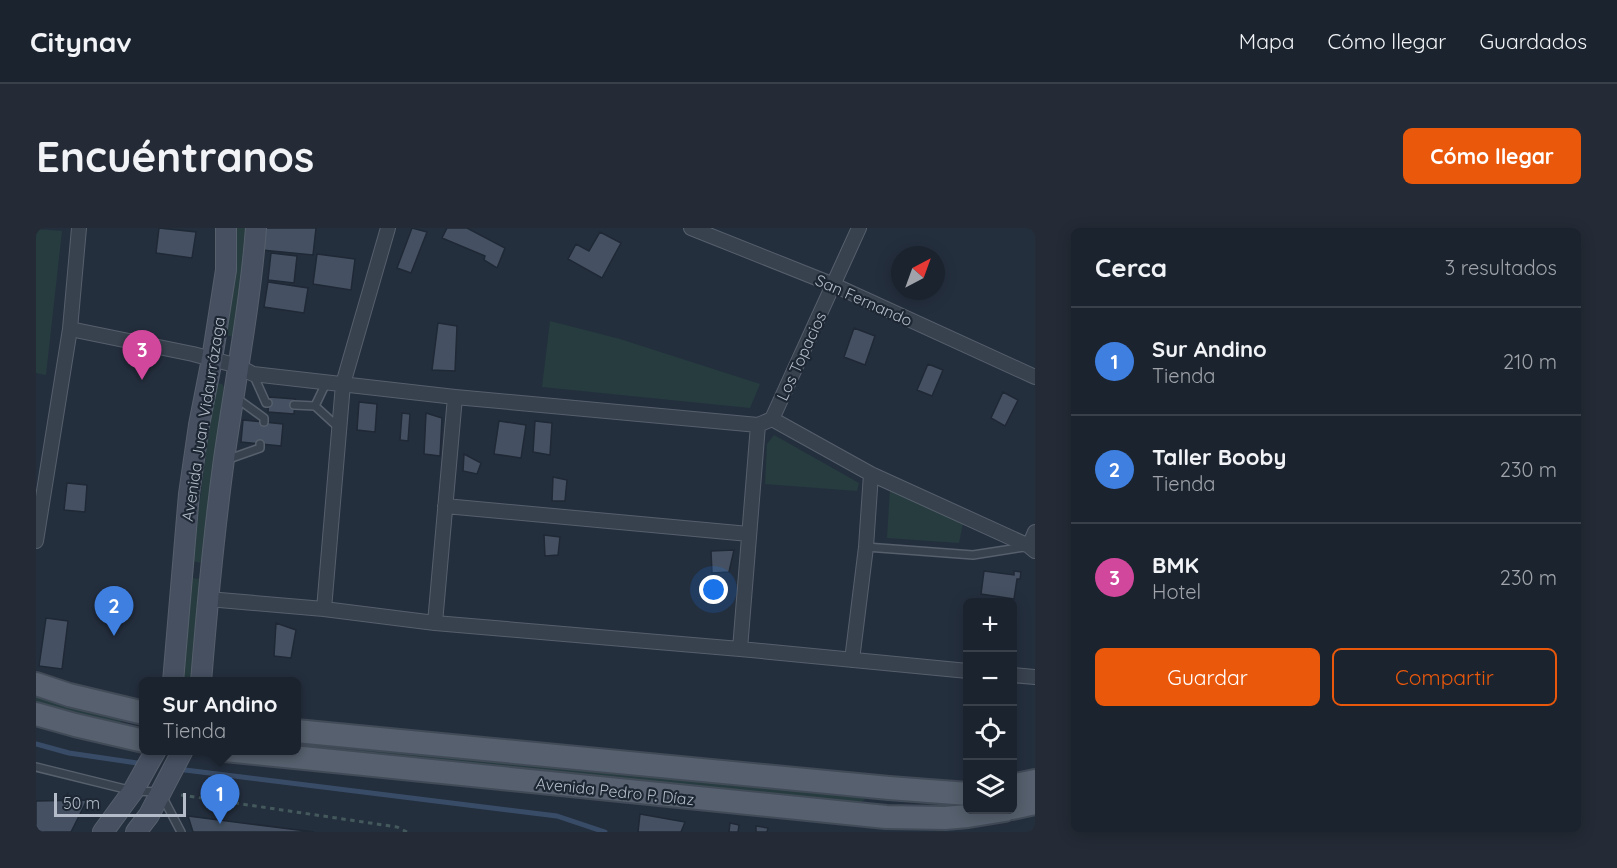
<!DOCTYPE html>
<html lang="es">
<meta charset="utf-8">
<style>
body{margin:0;font-family:Quicksand,sans-serif;background:#242b36;color:#f1f3f6}
.controls{position:absolute;right:18px;bottom:18px;display:grid;overflow:hidden;border-radius:9px;box-shadow:0 3px 15px #0003}
.controls button{width:54px;height:54px;display:grid;place-items:center;padding:0;border:0;border-bottom:2px solid #39404a;background:#1b232e;color:#f1f3f6;font:30px sans-serif}
.compass{position:absolute;left:855px;top:18px;width:54px;height:54px;border-radius:50%;background:#1b232e;box-shadow:0 3px 15px #0003;rotate:41deg}
.scale{position:absolute;left:18px;bottom:15px;width:132px;box-sizing:border-box;padding-left:6px;border:3px solid #b4bcc9;border-top:0;font-size:16px;line-height:21px;white-space:nowrap;color:#b4bcc9;-webkit-text-stroke:4px #1d2633;paint-order:stroke}
.you{position:absolute;left:678px;top:362px;width:21px;height:21px;margin:-15px;border:4px solid #fff;border-radius:50%;background:#1a73e8;box-shadow:0 0 0 9px #1a73e833}
.badge{display:grid;place-items:center;width:39px;height:39px;border-radius:50%;background:#ea580c;color:#fff;font-size:20px;font-weight:700}
.pin{position:absolute;translate:-50% -50px;filter:drop-shadow(0 2px 3px #0008)}
.pin::after{content:'';position:absolute;top:32px;width:21px;height:18px;background:inherit;clip-path:polygon(0 0,100% 0,50% 100%)}
.popup{position:absolute;left:103px;top:449px;width:162px;height:78px;box-sizing:border-box;display:grid;place-content:center;border-radius:9px;background:#1b232e;filter:drop-shadow(0 2px 4px #0005);font-size:20px;white-space:nowrap;color:#a0a4aa}
.popup b{font-size:22px;color:#f1f3f6}
.popup::after{content:'';position:absolute;left:50%;top:100%;margin-left:-12px;border:12px solid transparent;border-top-color:#1b232e}
.list{margin:0;padding:0;list-style:none}
h2{display:flex;justify-content:space-between;align-items:center;height:78px;margin:0;padding:0 24px;font-size:26px}
h2 small{font-size:20px;font-weight:400;color:#a0a4aa}
.list li{display:grid;grid-template-columns:39px 1fr auto;gap:18px;align-items:center;box-sizing:border-box;height:108px;padding:0 24px;border-top:2px solid #39404a}
.list b{display:block;font-size:22px;white-space:nowrap}
.list p{margin:0;font-size:20px;white-space:nowrap;color:#a0a4aa}
.list em{font-size:20px;font-style:normal;color:#a0a4aa}
.actions{display:flex;gap:12px;padding:18px 24px}
.actions a{flex:1;padding:14px 0;border:2px solid #ea580c;border-radius:9px;text-align:center;font-size:21px;color:#ea580c}
.actions .main{background:#ea580c;color:#fff}
.icon{flex:none;width:33px;height:33px;fill:none;stroke:currentColor;stroke-width:2;stroke-linecap:round;stroke-linejoin:round}
.map{position:relative;flex:none;width:999px;height:604px;overflow:hidden;border-radius:9px}
header{display:flex;align-items:center;gap:36px;box-sizing:border-box;height:84px;padding:0 30px;background:#1b232e;border-bottom:2px solid #39404a}
header strong{font-size:28px}
nav{display:flex;gap:33px;margin-inline-start:auto;font-size:21px}
.intro{display:flex;align-items:center;justify-content:space-between;box-sizing:border-box;height:144px;padding:0 36px}
h1{margin:0;font-size:42px}
.button{padding:15px 27px;border-radius:9px;background:#ea580c;color:#fff;font-size:21px;font-weight:700}
main{display:flex;gap:36px;padding:0 36px}
aside{flex:1;background:#1b232e;border-radius:9px;box-shadow:0 3px 15px #0003}
.map>svg:first-child{display:block}
.green{fill:#263c3f}
.lines{fill:none;stroke-linecap:round;stroke-linejoin:round}
.stream{stroke:#394c67;stroke-width:5}
.building{fill:#455162;stroke:#1f2835;stroke-width:1.5}
.service-casing{stroke:#565f6c;stroke-width:10}
.minor-casing{stroke:#565f6c;stroke-width:16}
.secondary-casing{stroke:#565f6c;stroke-width:22}
.primary-casing{stroke:#414a57;stroke-width:26}
.path{stroke:#44595c;stroke-width:3;stroke-dasharray:4.5 4.5;stroke-linecap:butt}
.service{stroke:#38414e;stroke-width:7}
.minor{stroke:#38414e;stroke-width:14}
.secondary{stroke:#465061;stroke-width:20}
.primary{stroke:#56606e;stroke-width:22}
.labels{text-anchor:middle;dominant-baseline:central;stroke-width:4.5;stroke-linejoin:round;paint-order:stroke}
.street-label{font-size:16px;fill:#b4bcc9;stroke:#1d2633}
</style>
<header>
<strong>Citynav</strong>
<nav><a>Mapa</a><a>Cómo llegar</a><a>Guardados</a></nav>
</header>
<div class="intro"><h1>Encuéntranos</h1><a class="button">Cómo llegar</a></div>
<main>
<div class="map">
<svg width="999" height="604" viewBox="0 0 999 604">
<rect width="100%" height="100%" fill="#242f3e"/>
<!-- green -->
<path class="green" d="M 200,0 L 211,0 L 199,109 L 189,107 L 198,46 Z
M 0,1 L 26,3 L 10,147 L 0,145 Z
M 514,93 L 584,111 L 724,156 L 714,180 L 506,159 Z
M 180,155 L 186,156 L 188,159 L 166,335 L 156,333 L 179,157 Z
M 738,207 L 823,255 L 821,263 L 729,256 L 731,216 Z
M 854,261 L 927,295 L 923,315 L 851,310 Z
M 155,350 L 165,351 L 155,453 L 145,454 Z
M 0,465 L 86,489 L 84,498 L 38,487 L 0,475 Z
M 261,512 L 829,567 L 829,571 L 820,579 L 261,520 Z"/>
<g class="lines">
<!-- stream -->
<path class="stream" d="M 0,516 L 33,525 L 108,536
M 141,541 L 521,588 L 569,604
M 997,604 L 999,604"/>
</g>
<!-- building -->
<path class="building" d="M 123,0 L 160,4 L 156,30 L 120,25 Z
M 228,0 L 280,0 L 277,27 L 226,22 Z
M 376,0 L 391,4 L 375,45 L 361,40 Z
M 411,0 L 431,0 L 469,20 L 461,40 L 448,32 L 449,28 L 406,10 Z
M 564,4 L 585,15 L 566,50 L 532,31 L 540,16 L 553,23 Z
M 235,25 L 261,28 L 258,55 L 232,52 Z
M 281,26 L 319,31 L 315,62 L 277,56 Z
M 232,54 L 272,60 L 268,85 L 228,79 Z
M 402,95 L 421,98 L 419,143 L 396,142 Z
M 818,100 L 839,108 L 829,137 L 808,129 Z
M 892,136 L 907,142 L 896,168 L 881,162 Z
M 967,164 L 982,172 L 969,198 L 955,190 Z
M 233,169 L 259,171 L 258,186 L 232,184 Z
M 323,174 L 341,176 L 339,204 L 321,202 Z
M 366,185 L 374,186 L 372,213 L 364,212 Z
M 390,185 L 406,190 L 404,228 L 388,226 Z
M 207,192 L 247,196 L 245,218 L 205,214 Z
M 463,193 L 490,197 L 485,230 L 458,226 Z
M 499,193 L 516,195 L 514,227 L 497,224 Z
M 428,226 L 445,235 L 441,246 L 427,243 Z
M 517,249 L 531,252 L 529,273 L 516,273 Z
M 31,255 L 51,257 L 49,284 L 28,282 Z
M 508,307 L 524,309 L 522,327 L 509,328 Z
M 698,322 L 693,344 L 676,345 L 675,323 Z
M 948,343 L 978,347 L 978,343 L 985,344 L 984,351 L 981,351 L 978,371 L 945,366 Z
M 10,390 L 32,393 L 26,441 L 3,438 Z
M 240,395 L 260,402 L 255,430 L 238,428 Z
M 51,572 L 35,604 L 0,604 L 0,573 Z
M 604,586 L 649,594 L 645,604 L 602,604 Z
M 152,588 L 278,604 L 157,604 Z
M 694,595 L 703,597 L 702,604 L 693,604 Z
M 720,598 L 732,600 L 731,604 L 720,604 Z"/>
<g class="lines">
<defs>
<path id="service" d="M 217,146 L 230,175 L 232,175
M 199,169 L 228,190 L 228,194
M 258,177 L 279,178 L 290,155
M 279,178 L 303,200
M 190,232 L 224,220 L 224,216
M 830,319 L 937,327 L 988,319
M 0,539 L 97,563 L 124,564 L 145,604"/>
<path id="minor" d="M 655,0 L 798,57 L 999,149
M 34,101 L 157,126 L 202,138 L 217,146 L 419,169 L 722,197 L 736,191 L 835,246 L 993,318 L 999,323
M 736,191 L 823,0
M 409,278 L 713,306
M 0,313 L 34,101 L 43,0
M 993,318 L 999,304
M 172,371 L 288,381 L 399,395 L 704,421 L 932,443
M 288,381 L 307,156 L 352,0
M 399,395 L 419,169
M 704,421 L 722,197
M 816,432 L 830,319 L 835,246
M 976,447 L 999,449"/>
<path id="secondary" d="M 137,454 L 153,266 L 163,197 L 176,131 L 190,42 L 190,0
M 165,454 C 171,379 178,305 188,231 C 199,154 214,78 220,0
M 67,604 L 97,563 L 120,522
M 100,604 L 113,587 L 147,522"/>
<path id="primary" d="M 0,456 L 33,467 L 108,485
M 0,486 L 39,497 L 108,513
M 260,503 L 853,560 L 932,566
M 189,522 L 850,589 L 909,590 L 932,588 L 969,582
M 976,558 L 999,553
M 976,580 L 999,575"/>
</defs>
<!-- service casing -->
<use href="#service" class="service-casing"/>
<!-- minor casing -->
<use href="#minor" class="minor-casing"/>
<!-- secondary casing -->
<use href="#secondary" class="secondary-casing"/>
<!-- primary casing -->
<use href="#primary" class="primary-casing"/>
<!-- path -->
<path class="path" d="M 145,567 L 361,599 L 371,604"/>
<!-- service -->
<use href="#service" class="service"/>
<!-- minor -->
<use href="#minor" class="minor"/>
<!-- secondary -->
<use href="#secondary" class="secondary"/>
<!-- primary -->
<use href="#primary" class="primary"/>
</g>
<g class="labels">
<!-- street labels -->
<g class="street-label">
<text transform="translate(828 72) rotate(24)">San Fernando</text>
<text transform="translate(765 128) rotate(-65)">Los Topacios</text>
<text transform="translate(167 191) rotate(-81)">Avenida Juan Vidaurrázaga</text>
<text transform="translate(579 563) rotate(6)">Avenida Pedro P. Díaz</text>
</g>
</g>
</svg>
<div class="controls">
<button>+</button>
<button>−</button>
<button><svg class="icon" aria-label="locate" viewBox="0 0 24 24"><circle cx="12" cy="12" r="6"/><path d="M12 2v4M12 18v4M2 12h4M18 12h4"/></svg></button>
<button><svg class="icon" aria-label="layers" viewBox="0 0 24 24"><path d="M12 4l9 5-9 5-9-5zM3 14l9 5 9-5"/></svg></button>
</div>
<svg class="compass" viewBox="-18 -18 36 36"><path d="M0-13l5 13h-10z" fill="#e53935"/><path d="M0 13l5-13h-10z" fill="#a0a4aa"/></svg>
<div class="scale">50 m</div>
<div class="you"></div>
<div class="pin badge" style="left:184px;top:596px;background:#3f7fe0">1</div>
<div class="popup"><b>Sur Andino</b>Tienda</div>
<div class="pin badge" style="left:78px;top:408px;background:#3f7fe0">2</div>
<div class="pin badge" style="left:106px;top:152px;background:#d1479c">3</div>
</div>
<aside>
<h2>Cerca<small>3 resultados</small></h2>
<ul class="list">
<li><span class="badge" style="background:#3f7fe0">1</span><div><b>Sur Andino</b><p>Tienda</p></div><em>210 m</em></li>
<li><span class="badge" style="background:#3f7fe0">2</span><div><b>Taller Booby</b><p>Tienda</p></div><em>230 m</em></li>
<li><span class="badge" style="background:#d1479c">3</span><div><b>BMK</b><p>Hotel</p></div><em>230 m</em></li>
</ul>
<div class="actions"><a class="main">Guardar</a><a>Compartir</a></div>
</aside>
</main>
